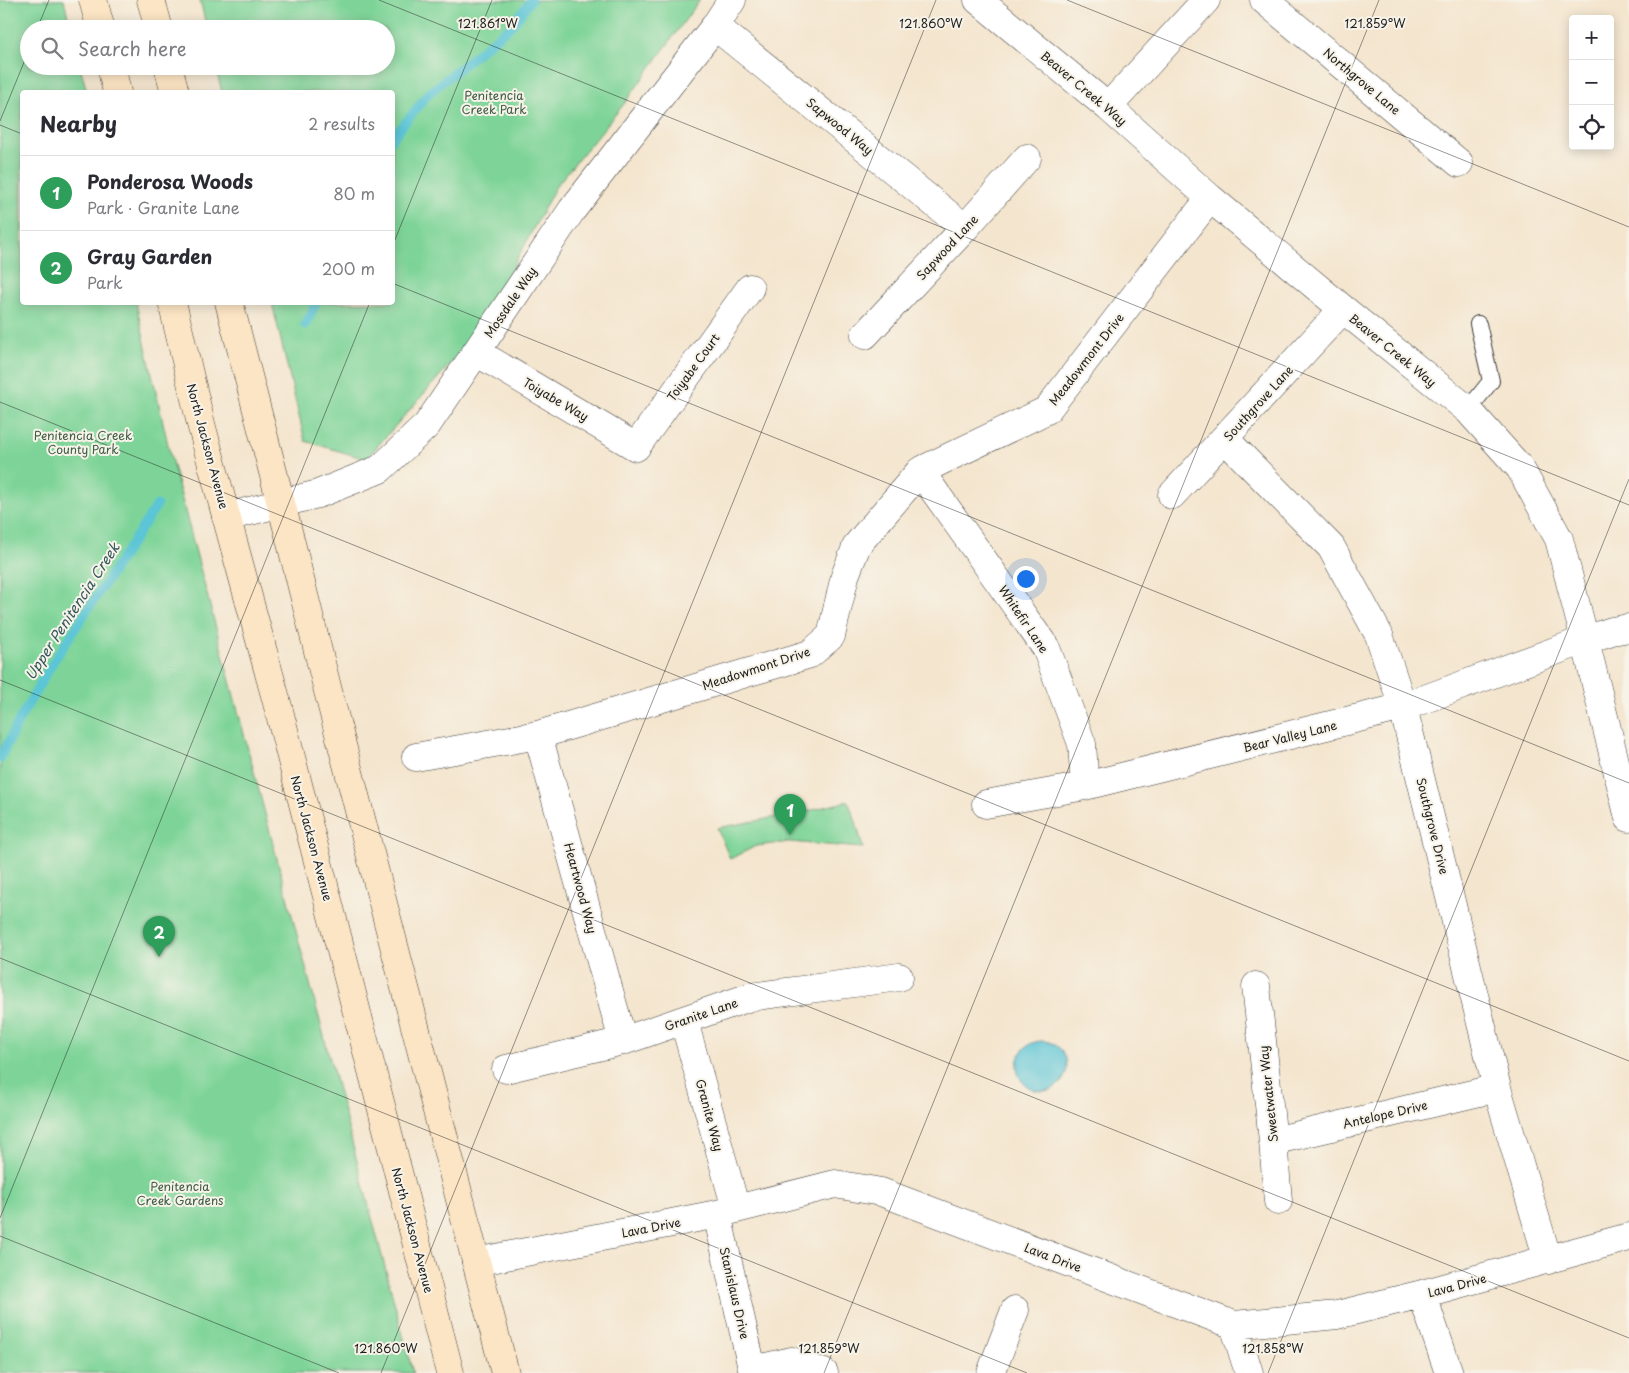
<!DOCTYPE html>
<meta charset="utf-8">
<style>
body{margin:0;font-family:"Playpen Sans",sans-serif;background:#f2f2f3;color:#2b2b33}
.controls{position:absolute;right:15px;top:15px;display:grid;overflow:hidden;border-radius:5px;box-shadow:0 2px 12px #0003}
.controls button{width:45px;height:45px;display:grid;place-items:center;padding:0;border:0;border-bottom:1px solid #e1e1e2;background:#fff;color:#2b2b33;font:25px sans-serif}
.you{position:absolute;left:1025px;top:578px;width:18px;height:18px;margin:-12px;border:4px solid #fff;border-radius:50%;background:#1a73e8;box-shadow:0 0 0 8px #1a73e833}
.badge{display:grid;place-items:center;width:32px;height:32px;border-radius:50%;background:#0f766e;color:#fff;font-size:16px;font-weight:700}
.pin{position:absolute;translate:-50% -41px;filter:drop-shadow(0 1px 2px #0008)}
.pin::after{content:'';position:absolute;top:26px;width:18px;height:15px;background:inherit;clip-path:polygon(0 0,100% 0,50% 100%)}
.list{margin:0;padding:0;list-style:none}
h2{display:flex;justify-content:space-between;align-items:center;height:65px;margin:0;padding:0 20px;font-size:21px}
h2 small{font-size:16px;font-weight:400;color:#7c7c81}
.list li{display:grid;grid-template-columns:32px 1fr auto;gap:15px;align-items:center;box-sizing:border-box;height:75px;padding:0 20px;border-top:1px solid #e1e1e2}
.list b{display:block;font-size:19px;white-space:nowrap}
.list p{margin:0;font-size:16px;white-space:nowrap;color:#7c7c81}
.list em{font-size:16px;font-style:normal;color:#7c7c81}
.icon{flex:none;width:28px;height:28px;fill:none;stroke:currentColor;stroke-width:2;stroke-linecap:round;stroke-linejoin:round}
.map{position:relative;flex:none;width:1629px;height:1373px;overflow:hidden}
.search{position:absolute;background:#fff;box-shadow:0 2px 12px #0003;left:20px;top:20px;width:375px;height:55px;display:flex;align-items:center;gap:12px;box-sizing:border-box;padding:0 18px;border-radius:28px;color:#7c7c81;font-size:19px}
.panel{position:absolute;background:#fff;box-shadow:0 2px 12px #0003;left:20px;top:90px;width:375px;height:215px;border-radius:5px}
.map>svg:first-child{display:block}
.green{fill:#7ed498;stroke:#4d785a}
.water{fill:#5bc5d6;stroke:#3c7079}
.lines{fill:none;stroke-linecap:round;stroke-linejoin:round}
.stream{stroke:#5bc5d6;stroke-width:9}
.service-casing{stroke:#3c3a37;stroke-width:18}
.minor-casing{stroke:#3c3a37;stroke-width:29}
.secondary-casing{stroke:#3c3a37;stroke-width:29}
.service{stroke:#fff;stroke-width:16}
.minor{stroke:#fff;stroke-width:28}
.secondary{stroke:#fce5c4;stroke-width:28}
.ticks{fill:none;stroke:#1c1c1c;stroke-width:1;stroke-opacity:0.45}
.labels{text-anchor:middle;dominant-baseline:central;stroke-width:4;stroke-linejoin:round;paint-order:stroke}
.street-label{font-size:12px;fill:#1c1c1c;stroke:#f7f3e8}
.park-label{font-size:12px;fill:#3e5c47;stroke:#f7f3e8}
.water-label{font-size:14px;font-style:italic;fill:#32575d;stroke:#f7f3e8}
.ticks-label{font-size:12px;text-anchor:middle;fill:#1c1c1c;stroke:#f7f3e8;stroke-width:4;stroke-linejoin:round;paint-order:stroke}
</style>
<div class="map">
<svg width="1629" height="1373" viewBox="0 0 1629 1373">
<rect width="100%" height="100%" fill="#f7f3e8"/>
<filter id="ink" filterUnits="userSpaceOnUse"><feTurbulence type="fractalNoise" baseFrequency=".02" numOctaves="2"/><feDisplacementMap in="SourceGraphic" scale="10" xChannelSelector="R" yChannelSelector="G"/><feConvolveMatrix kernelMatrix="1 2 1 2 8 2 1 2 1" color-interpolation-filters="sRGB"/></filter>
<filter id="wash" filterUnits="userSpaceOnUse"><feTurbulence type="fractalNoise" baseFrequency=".0096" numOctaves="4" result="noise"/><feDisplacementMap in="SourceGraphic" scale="20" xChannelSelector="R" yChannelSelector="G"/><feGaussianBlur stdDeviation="1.12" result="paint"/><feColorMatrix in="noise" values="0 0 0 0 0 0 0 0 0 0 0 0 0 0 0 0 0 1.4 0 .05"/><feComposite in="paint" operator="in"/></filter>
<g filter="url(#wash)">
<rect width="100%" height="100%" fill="#f4e5ce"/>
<!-- green -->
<path class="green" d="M 0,0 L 64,0 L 71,29 L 29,29 L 29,66 L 80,66 L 87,92 L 22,92 L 22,302 L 136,303 L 171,458 L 413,1373 L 0,1373 Z
M 200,0 L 700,0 L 624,104 L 556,186 L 478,333 L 366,459 L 305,441 L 272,303 L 392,302 L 392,92 L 222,92 L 215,66 L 386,66 L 386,29 L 207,29 Z
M 848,801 L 856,822 L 863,848 L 790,842 L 756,846 L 730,859 L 717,828 L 804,812 Z"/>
<!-- water -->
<path class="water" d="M1017 1066a25 25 0 1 1 50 0a25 25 0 1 1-50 0Z"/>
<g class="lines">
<!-- stream -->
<path class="stream" d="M 392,139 L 428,94 L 513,24 L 531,0
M 305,325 L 317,302
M 0,759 L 19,720 L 55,659 L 157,505"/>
</g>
</g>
<g filter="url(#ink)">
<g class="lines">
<defs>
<path id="service" d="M 1468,410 L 1491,381 L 1478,324"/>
<path id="minor" d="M 978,0 L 1108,107 L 1210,198 L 1343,309 L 1468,410 L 1520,468 L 1559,539 L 1585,640 L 1629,818
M 1264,0 L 1459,163
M 715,26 L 965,228
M 1108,107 L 1206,0
M 865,335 L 965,228 L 1027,158
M 476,352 L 636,447 L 750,288
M 1225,439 L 1331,547 L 1379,635 L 1403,707 L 1497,1088 L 1548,1260
M 920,471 L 1046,648 L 1082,744 L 1085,786
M 1172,495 L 1343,309
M 226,517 L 318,494 L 380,469 L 427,425 L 572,210 L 715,26 L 732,0
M 538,735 L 623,1041
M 416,757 L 538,735 L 810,654 L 831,636 L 845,576 L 857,545 L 920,471 L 1047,410 L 1210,198
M 986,804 L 1085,786 L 1403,707 L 1585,640 L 1612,631 L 1629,628
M 1256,986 L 1273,1141 L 1278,1201
M 684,1021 L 736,1209
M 506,1069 L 623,1041 L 750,997 L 899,977
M 1273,1141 L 1497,1088
M 717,1214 L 753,1373
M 476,1262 L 717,1214 L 835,1184 L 881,1192 L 1234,1325 L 1337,1315 L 1422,1294 L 1629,1237
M 1422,1294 L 1449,1373
M 1234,1325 L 1249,1373
M 753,1370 L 792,1361 L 824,1373
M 991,1373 L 1015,1310"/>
<path id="secondary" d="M 93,0 L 101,29
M 151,0 L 159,29
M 111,66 L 117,92
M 168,66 L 175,92
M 172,302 L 201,424 L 276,699 L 450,1373
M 229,302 L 281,503 L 329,695 L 505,1373"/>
</defs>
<!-- service casing -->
<use href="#service" class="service-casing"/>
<!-- minor casing -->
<use href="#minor" class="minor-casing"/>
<!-- secondary casing -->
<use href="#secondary" class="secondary-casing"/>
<!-- service -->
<use href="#service" class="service"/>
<!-- minor -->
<use href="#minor" class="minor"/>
<!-- secondary -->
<use href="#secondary" class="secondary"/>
</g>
</g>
<!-- ticks -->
<path class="ticks" d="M 379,0 L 1629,505M 1067,0 L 1629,227M 37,29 L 49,0M 0,121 L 29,50M 0,125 L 22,134M 392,247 L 492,0M 392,283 L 1629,783M 0,402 L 1629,1061M 0,680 L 1629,1338M 0,958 L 1027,1373M 0,1218 L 370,302M 0,1236 L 339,1373M 381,1373 L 936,0M 824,1373 L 1379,0M 1268,1373 L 1629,479"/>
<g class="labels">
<!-- street labels -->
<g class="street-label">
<text transform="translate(1362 81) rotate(40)">Northgrove Lane</text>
<text transform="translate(1084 88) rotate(40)">Beaver Creek Way</text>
<text transform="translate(840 126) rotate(39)">Sapwood Way</text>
<text transform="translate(947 247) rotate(-47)">Sapwood Lane</text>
<text transform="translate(510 302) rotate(-56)">Mossdale Way</text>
<text transform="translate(1393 350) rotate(39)">Beaver Creek Way</text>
<text transform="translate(1086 359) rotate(-52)">Meadowmont Drive</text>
<text transform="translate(693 367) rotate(-54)">Toiyabe Court</text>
<text transform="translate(556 399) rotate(30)">Toiyabe Way</text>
<text transform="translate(1258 403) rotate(-48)">Southgrove Lane</text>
<text transform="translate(208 446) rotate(75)">North Jackson Avenue</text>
<text transform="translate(1024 619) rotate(56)">Whitefir Lane</text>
<text transform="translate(756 668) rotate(-18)">Meadowmont Drive</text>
<text transform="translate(1290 736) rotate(-14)">Bear Valley Lane</text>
<text transform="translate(1433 826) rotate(76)">Southgrove Drive</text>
<text transform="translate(312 838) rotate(75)">North Jackson Avenue</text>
<text transform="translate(581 888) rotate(75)">Heartwood Way</text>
<text transform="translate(701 1014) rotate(-19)">Granite Lane</text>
<text transform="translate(1268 1094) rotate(-96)">Sweetwater Way</text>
<text transform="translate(1385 1114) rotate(-13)">Antelope Drive</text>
<text transform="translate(710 1115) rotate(75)">Granite Way</text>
<text transform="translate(651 1227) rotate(-11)">Lava Drive</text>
<text transform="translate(413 1230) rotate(75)">North Jackson Avenue</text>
<text transform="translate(1053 1257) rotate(21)">Lava Drive</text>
<text transform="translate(1457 1285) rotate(-15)">Lava Drive</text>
<text transform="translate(735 1293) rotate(77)">Stanislaus Drive</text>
</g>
<!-- park labels -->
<g class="park-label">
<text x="494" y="95">Penitencia<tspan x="494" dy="14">Creek Park</tspan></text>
<text x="83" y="435">Penitencia Creek<tspan x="83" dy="14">County Park</tspan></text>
<text x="180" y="1186">Penitencia<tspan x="180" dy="14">Creek Gardens</tspan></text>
</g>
<!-- water labels -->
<g class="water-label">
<text transform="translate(72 611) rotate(-57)">Upper Penitencia Creek</text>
</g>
</g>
<g class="ticks-label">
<text x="1375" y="28">121.859°W</text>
<text x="488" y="28">121.861°W</text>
<text x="931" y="28">121.860°W</text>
<text x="386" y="1353">121.860°W</text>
<text x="829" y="1353">121.859°W</text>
<text x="1273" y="1353">121.858°W</text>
</g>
</svg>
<div class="controls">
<button>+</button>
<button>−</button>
<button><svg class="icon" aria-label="locate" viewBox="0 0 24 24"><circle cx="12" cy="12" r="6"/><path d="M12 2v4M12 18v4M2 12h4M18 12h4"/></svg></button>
</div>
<div class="you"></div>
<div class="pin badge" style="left:790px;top:835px;background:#2e9e5b">1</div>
<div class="pin badge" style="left:159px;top:957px;background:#2e9e5b">2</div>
<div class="search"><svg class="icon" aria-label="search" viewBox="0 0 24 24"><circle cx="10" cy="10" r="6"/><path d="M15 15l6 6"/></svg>Search here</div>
<section class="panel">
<h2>Nearby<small>2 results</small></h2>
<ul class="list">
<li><span class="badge" style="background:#2e9e5b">1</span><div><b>Ponderosa Woods</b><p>Park · Granite Lane</p></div><em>80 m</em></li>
<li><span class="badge" style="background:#2e9e5b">2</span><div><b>Gray Garden</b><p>Park</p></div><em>200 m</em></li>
</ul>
</section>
</div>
